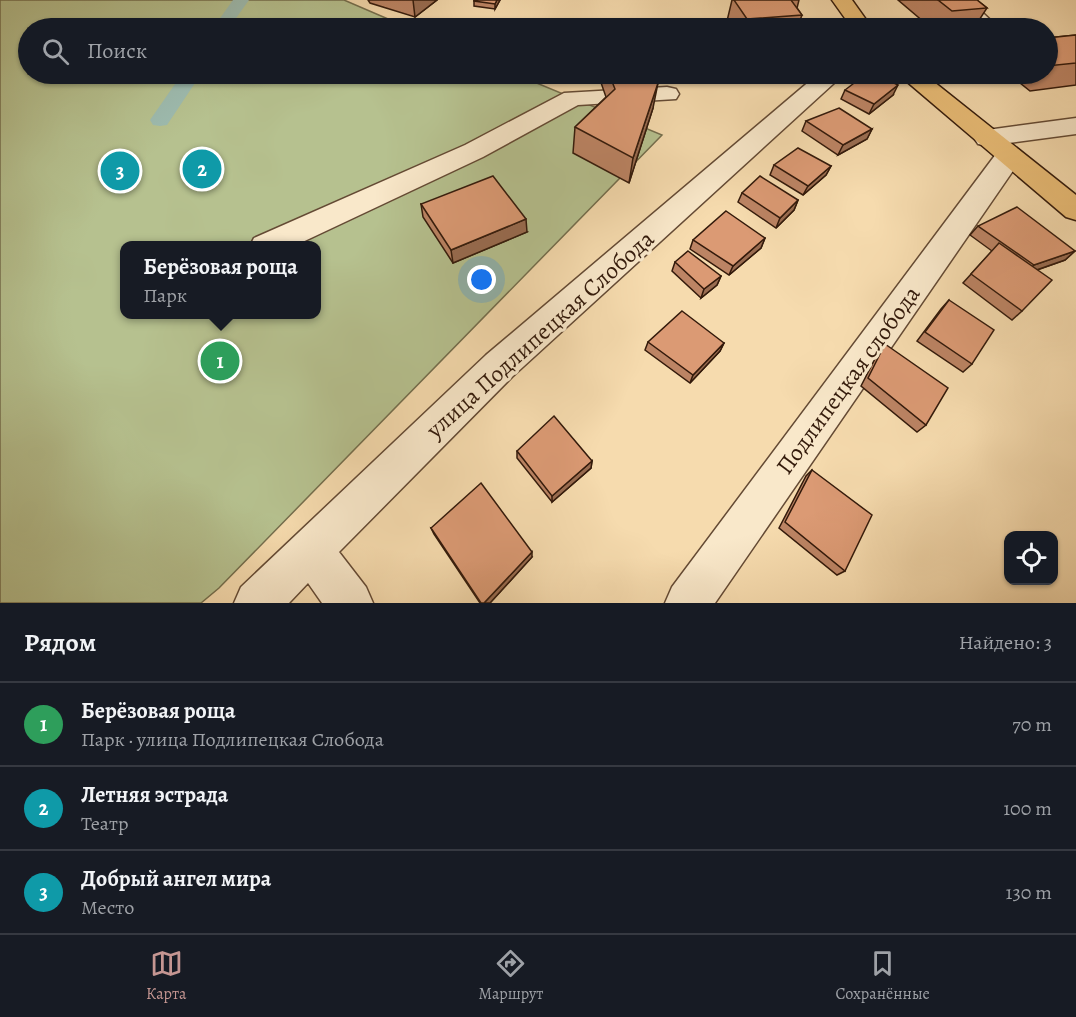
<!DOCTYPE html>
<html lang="ru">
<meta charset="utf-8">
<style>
body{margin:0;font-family:Alegreya,serif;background:#20242c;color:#f1f3f6}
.controls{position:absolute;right:18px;bottom:18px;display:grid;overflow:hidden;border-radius:12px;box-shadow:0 2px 4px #0004}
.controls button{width:54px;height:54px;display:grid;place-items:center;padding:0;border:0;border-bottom:2px solid #363941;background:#171b24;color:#f1f3f6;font:30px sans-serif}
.you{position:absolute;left:482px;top:280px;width:21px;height:21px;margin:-15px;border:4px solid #fff;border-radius:50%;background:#1a73e8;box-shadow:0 0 0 9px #1a73e833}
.badge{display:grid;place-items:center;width:39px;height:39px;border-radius:50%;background:#c59692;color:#fff;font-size:20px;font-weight:700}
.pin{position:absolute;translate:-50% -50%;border:3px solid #fff;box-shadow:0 2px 6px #0006}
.popup{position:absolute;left:120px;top:241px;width:201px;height:78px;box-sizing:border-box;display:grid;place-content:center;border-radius:12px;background:#171b24;filter:drop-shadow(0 2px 4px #0005);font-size:20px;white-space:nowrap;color:#9ea1a6}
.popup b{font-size:22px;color:#f1f3f6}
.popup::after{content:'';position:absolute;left:50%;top:100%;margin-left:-12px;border:12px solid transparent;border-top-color:#171b24}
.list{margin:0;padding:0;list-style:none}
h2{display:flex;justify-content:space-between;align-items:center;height:78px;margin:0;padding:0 24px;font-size:26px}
h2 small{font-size:20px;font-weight:400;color:#9ea1a6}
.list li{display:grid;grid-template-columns:39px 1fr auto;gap:18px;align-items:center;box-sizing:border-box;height:84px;padding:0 24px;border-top:2px solid #363941}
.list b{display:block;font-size:22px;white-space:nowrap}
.list p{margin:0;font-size:20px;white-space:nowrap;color:#9ea1a6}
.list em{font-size:20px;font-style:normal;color:#9ea1a6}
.icon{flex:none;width:33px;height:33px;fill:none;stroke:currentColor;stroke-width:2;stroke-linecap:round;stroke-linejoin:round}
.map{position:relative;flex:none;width:1076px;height:603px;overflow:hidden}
.search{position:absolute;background:#171b24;box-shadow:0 2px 4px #0004;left:18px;right:18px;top:18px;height:66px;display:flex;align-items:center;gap:15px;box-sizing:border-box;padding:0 21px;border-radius:33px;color:#9ea1a6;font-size:22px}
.sheet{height:330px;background:#171b24}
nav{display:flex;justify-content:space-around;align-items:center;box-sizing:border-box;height:84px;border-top:2px solid #363941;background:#171b24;font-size:16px;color:#9ea1a6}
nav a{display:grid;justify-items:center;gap:3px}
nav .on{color:#c59692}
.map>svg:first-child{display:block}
.green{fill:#b6c18f;stroke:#746e4d;stroke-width:1.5;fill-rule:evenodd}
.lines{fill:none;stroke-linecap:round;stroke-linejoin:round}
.canal{fill:#9dbbaf;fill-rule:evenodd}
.minor-casing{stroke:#644a34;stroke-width:3}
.major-casing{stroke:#331a0b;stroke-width:3}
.minor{fill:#f9e8ca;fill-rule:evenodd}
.major{fill:#ebbe77;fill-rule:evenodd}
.wall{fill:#bc8464;stroke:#331a0b;stroke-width:1.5}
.shaded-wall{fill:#996c51;stroke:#331a0b;stroke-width:1.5}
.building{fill:#db9a74;stroke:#331a0b;stroke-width:1.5}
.labels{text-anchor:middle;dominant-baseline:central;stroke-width:6;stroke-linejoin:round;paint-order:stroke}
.street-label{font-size:24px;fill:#331a0b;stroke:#f9e8ca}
</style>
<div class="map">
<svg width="1076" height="603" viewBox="0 0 1076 603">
<rect width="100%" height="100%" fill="#f6dbae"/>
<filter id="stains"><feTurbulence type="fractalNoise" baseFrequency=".00333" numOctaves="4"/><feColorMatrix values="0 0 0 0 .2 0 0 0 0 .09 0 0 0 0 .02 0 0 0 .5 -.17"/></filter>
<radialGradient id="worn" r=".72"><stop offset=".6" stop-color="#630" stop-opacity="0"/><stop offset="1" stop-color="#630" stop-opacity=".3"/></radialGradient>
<!-- green -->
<path class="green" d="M 0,0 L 344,0 L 409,28 L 28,28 L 28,74 L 515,74 L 662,135 L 219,588 L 201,603 L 0,603 ZM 124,246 L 316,246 L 316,314 L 124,314 Z"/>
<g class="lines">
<!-- canal -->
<path class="canal" d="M 233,0 L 249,0 L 229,28 L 213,28 Z
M 182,74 L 201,74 L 167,125 L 160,126 L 153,125 L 150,120 Z"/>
<defs>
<path id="minor" d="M 947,0 L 969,0 L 999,28 L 976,28 Z
M 818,74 L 844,74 L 512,377 L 339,552 L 366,587 L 373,603 L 322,603 L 308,583 L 289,603 L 234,603 L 241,587 L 486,355 Z
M 667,87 L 676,89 L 679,94 L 676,99 L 578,105 L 483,157 L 294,246 L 250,246 L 254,238 L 465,145 L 564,93 Z
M 1076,118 L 1076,134 L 987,146 L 978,144 L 974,138 L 978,132 L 987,130 Z
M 1009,147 L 1019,150 L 1022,156 L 1019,162 L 715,603 L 665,603 L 672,587 L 999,150 Z"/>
<path id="major" d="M 832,0 L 852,0 L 872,28 L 852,28 Z
M 898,74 L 924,74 L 1076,195 L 1076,220 L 1066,217 Z"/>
</defs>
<!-- minor casing -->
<use href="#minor" class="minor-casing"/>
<!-- major casing -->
<use href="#major" class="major-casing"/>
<!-- minor -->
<use href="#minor" class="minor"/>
<!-- major -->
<use href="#major" class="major"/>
</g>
<!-- wall -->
<path class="wall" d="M 368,0 L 437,0 L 415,17 L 370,3 Z
M 474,0 L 500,0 L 495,9 L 474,6 Z
M 732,0 L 799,0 L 797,8 L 802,15 L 797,28 L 731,28 L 727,21 Z
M 898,0 L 977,0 L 987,8 L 974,28 L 931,28 Z
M 1076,35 L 1076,85 L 1030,91 L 1009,74 L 1047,74 L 1047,38 Z
M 598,74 L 655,74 L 653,108 L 629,183 L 573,153 L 575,127 L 606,97 Z
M 845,90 L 893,95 L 869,114 L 841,99 Z
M 806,121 L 872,129 L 867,139 L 838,155 L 802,131 Z
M 774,165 L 831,166 L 826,175 L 803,195 L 770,175 Z
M 742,193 L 798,200 L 794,210 L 776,228 L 738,202 Z
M 421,204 L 527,232 L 453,263 L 423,217 Z
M 978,226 L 1075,251 L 1065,260 L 1037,270 L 1022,311 L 1012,320 L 963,283 L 992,251 L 970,235 Z
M 765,238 L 761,248 L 729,275 L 690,249 L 693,240 Z
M 675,262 L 721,276 L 717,285 L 701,298 L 672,271 Z
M 949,300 L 972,364 L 963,372 L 917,341 L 941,309 Z
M 648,342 L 724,343 L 720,351 L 690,383 L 645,350 Z
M 885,344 L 926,425 L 917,432 L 861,386 L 878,353 Z
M 517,451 L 592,461 L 591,468 L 552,502 L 517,458 Z
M 812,470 L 845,571 L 837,575 L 779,528 L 806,476 Z
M 431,528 L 532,557 L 490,603 L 480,603 L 434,534 Z"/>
<!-- shaded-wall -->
<path class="shaded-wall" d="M 413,0 L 437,0 L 415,17 Z
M 497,0 L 500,0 L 495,9 L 495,4 Z
M 658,83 L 653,108 L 629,183 L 633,158 Z
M 898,85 L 893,95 L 869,114 L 874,104 Z
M 872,129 L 867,139 L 838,155 L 843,145 Z
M 831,166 L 826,175 L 803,195 L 808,186 Z
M 798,200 L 794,210 L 776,228 L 780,218 Z
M 526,219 L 527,232 L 453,263 L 451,250 Z
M 765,238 L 761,248 L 729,275 L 733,266 Z
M 1075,251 L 1065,260 L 1025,274 L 1034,265 Z
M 721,276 L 717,285 L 701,298 L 704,289 Z
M 724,343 L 720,351 L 690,383 L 693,375 Z
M 592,461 L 591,468 L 552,502 L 552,496 Z
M 532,552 L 532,557 L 490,603 L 484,603 Z"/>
<!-- building -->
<path class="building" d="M 474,0 L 497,0 L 495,4 L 474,1 Z
M 734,0 L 791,0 L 802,15 L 747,19 Z
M 938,0 L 977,0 L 987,8 L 952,11 Z
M 1076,35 L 1076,63 L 1047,66 L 1047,38 Z
M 609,74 L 655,74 L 658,83 L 633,158 L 575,127 L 615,89 Z
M 866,74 L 876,74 L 898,85 L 874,104 L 845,90 Z
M 839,108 L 872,129 L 843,145 L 806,121 Z
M 798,148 L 831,166 L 808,186 L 774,165 Z
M 493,176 L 526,219 L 451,250 L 421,204 Z
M 760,176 L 798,200 L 780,218 L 742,193 Z
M 1017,207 L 1075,251 L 1034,265 L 978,226 Z
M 726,211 L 765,238 L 733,266 L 693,240 Z
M 999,243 L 1052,280 L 1022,311 L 971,274 Z
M 688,251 L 721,276 L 704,289 L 675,262 Z
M 949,300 L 994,330 L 972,364 L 925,332 Z
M 682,311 L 724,343 L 693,375 L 648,342 Z
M 885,344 L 948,388 L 926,425 L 868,378 Z
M 554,416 L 592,461 L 552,496 L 517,451 Z
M 812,470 L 872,515 L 845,571 L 785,522 Z
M 481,483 L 532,552 L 484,603 L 481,603 L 431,528 Z"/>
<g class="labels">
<!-- street labels -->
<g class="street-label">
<text transform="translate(540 334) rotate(-42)">улица Подлипецкая Слобода</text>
<text transform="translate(848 380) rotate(-54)">Подлипецкая слобода</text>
</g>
</g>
<rect width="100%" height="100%" filter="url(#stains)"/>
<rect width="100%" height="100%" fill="url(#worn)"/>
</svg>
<div class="controls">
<button><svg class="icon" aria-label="locate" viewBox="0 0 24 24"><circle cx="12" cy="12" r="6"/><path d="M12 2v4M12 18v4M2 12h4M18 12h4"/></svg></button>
</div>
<div class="you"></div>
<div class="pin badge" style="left:220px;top:361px;background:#2e9e5b">1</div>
<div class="popup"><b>Берёзовая роща</b>Парк</div>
<div class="pin badge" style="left:202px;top:169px;background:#0f9aa8">2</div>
<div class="pin badge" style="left:120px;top:171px;background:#0f9aa8">3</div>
<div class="search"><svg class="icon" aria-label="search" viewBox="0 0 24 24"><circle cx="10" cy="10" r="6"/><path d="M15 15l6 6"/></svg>Поиск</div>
</div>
<section class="sheet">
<h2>Рядом<small>Найдено: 3</small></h2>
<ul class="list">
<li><span class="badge" style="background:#2e9e5b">1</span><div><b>Берёзовая роща</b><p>Парк · улица Подлипецкая Слобода</p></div><em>70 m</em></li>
<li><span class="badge" style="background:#0f9aa8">2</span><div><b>Летняя эстрада</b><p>Театр</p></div><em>100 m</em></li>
<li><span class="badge" style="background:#0f9aa8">3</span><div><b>Добрый ангел мира</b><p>Место</p></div><em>130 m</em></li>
</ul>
</section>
<nav>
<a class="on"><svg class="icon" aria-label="map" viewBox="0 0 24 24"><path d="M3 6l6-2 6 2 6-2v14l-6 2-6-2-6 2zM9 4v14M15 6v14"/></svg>Карта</a>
<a><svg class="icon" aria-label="directions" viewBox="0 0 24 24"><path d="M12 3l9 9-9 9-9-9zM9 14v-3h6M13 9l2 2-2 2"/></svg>Маршрут</a>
<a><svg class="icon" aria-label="saved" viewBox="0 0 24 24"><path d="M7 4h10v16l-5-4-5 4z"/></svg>Сохранённые</a>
</nav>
